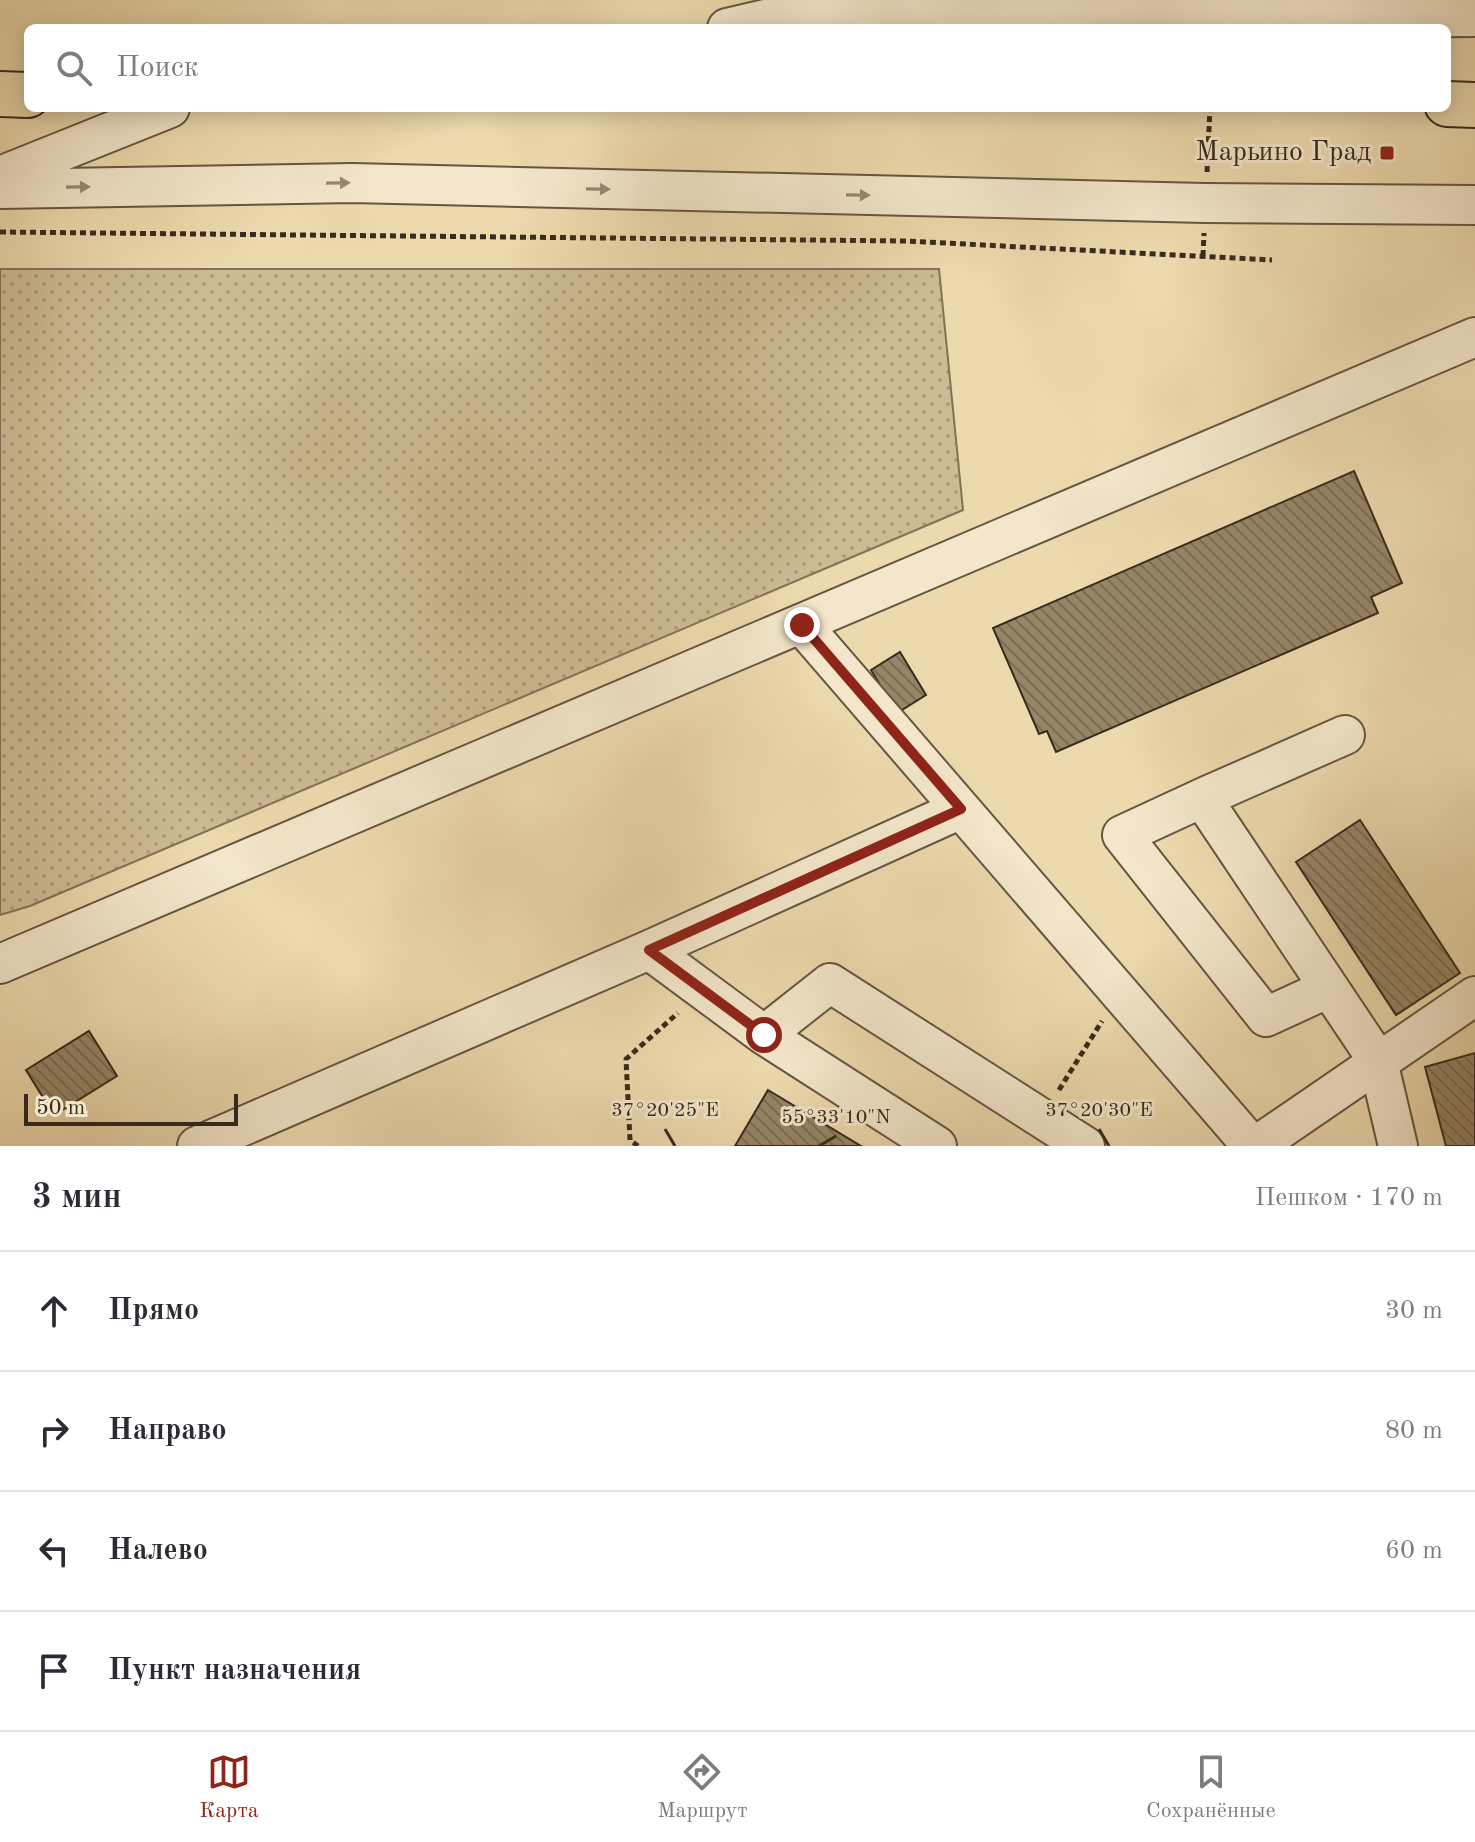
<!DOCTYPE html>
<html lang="ru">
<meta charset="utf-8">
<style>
body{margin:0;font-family:"Old Standard TT",serif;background:#f2f2f3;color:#2b2b33}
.scale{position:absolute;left:24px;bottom:20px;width:214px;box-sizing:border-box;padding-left:8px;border:4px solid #382b1b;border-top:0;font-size:22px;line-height:28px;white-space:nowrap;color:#382b1b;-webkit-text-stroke:6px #f3e6ca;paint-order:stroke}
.stop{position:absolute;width:24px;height:24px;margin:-18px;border:6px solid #8f2418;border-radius:50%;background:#fff}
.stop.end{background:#8f2418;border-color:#fff;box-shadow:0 2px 8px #0008}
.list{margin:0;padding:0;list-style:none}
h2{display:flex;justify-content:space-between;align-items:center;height:104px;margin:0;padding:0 32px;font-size:34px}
h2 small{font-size:26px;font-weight:400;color:#7c7c81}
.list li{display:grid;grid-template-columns:52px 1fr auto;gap:24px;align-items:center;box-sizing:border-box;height:120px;padding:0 32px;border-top:2px solid #e1e1e2}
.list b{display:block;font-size:30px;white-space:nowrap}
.list em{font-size:26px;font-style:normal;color:#7c7c81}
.icon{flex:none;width:44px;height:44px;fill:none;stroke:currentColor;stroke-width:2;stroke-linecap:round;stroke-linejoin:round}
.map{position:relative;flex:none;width:1475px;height:1146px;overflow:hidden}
.search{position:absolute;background:#fff;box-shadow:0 4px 20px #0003;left:24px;right:24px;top:24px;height:88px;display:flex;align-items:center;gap:20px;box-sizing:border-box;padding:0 28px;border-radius:12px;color:#7c7c81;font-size:30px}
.sheet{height:584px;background:#fff}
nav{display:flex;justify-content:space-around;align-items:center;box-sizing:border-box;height:112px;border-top:2px solid #e1e1e2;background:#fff;font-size:22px;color:#7c7c81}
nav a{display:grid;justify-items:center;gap:4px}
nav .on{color:#8f2418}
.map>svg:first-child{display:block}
.grass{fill:url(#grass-dots);stroke:#827358;stroke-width:2}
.building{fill:url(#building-back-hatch);stroke:#382b1b;stroke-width:2}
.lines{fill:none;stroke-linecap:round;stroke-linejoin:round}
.minor-casing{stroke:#655640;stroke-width:42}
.major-casing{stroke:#382b1b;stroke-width:48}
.path{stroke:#382b1b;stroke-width:5;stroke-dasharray:6 4;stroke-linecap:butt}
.minor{stroke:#f3e6ca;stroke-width:38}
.major{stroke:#ecd9ad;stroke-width:44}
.oneway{fill:#968872}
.route{stroke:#8f2418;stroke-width:10}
.ticks{fill:none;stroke:#382b1b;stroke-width:3}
.poi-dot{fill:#8f2418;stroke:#f3e6ca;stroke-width:3}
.labels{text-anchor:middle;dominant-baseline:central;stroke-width:6;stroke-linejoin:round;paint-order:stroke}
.poi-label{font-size:28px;fill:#382b1b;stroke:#f3e6ca;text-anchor:end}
.ticks-label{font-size:20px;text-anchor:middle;fill:#382b1b;stroke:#f3e6ca;stroke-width:6;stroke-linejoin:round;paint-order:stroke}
</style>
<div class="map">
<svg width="1475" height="1146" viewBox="0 0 1475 1146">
<defs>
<pattern id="grass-dots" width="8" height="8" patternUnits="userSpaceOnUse" patternTransform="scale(2)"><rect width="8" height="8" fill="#cdbb94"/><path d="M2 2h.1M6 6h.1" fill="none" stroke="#a79878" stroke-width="1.8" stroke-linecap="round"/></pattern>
<pattern id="building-back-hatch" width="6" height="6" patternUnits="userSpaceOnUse" patternTransform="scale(2)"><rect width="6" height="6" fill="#968567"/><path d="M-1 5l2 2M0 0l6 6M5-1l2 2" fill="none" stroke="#7b6d54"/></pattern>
</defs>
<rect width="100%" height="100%" fill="#ecd9ad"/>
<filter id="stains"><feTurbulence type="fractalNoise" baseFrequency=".0025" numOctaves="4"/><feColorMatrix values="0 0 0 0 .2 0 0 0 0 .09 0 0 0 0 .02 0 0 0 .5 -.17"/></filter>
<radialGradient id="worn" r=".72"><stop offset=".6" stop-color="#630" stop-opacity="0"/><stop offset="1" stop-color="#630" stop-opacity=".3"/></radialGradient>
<!-- grass -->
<path class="grass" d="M 0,269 L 939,269 L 963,510 L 30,906 L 0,915 Z"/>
<!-- building -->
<path class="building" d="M 1354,471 L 1402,583 L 1371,597 L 1378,613 L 1056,752 L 1047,731 L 1039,734 L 993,628 Z
M 900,652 L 926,695 L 897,713 L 871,670 Z
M 1360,820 L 1460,973 L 1396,1015 L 1296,862 Z
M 89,1031 L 117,1076 L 54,1115 L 26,1070 Z
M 1475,1053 L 1475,1146 L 1446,1146 L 1425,1067 Z
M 768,1090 L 861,1146 L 735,1146 Z"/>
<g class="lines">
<defs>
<path id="minor" d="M 727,28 L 791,13 L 1213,19 L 1475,17
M 0,176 L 170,108
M 0,189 L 352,183 L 1205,203 L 1475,205
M 802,625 L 1252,1146
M 1202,798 L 1345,735
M 649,950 L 764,1035 L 937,1146
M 0,964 L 1475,337
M 1329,988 L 1266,1017 L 1122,835 L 1202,798 L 1378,1061 L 1398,1146
M 764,1035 L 830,983 L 1085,1146
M 197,1146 L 649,950 L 961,809
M 1256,1146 L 1475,996"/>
<path id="major" d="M 0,94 L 28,95
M 1447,104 L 1475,105"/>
</defs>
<!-- minor casing -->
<use href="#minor" class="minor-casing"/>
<!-- major casing -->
<use href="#major" class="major-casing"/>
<!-- path -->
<path class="path" d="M 1207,172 L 1210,108
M 0,232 L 906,241 L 1272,260
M 1203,256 L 1204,233
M 1059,1090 L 1102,1021
M 638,1146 L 630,1140 L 626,1059 L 678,1013"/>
<!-- minor -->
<use href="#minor" class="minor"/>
<!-- major -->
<use href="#major" class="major"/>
</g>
<!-- one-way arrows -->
<defs><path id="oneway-solid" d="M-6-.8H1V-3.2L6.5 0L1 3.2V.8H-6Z" transform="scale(2)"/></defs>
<g class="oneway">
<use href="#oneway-solid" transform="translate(338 183) rotate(-1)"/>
<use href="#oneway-solid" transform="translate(78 187) rotate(-1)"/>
<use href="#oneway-solid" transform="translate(598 189) rotate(1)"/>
<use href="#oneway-solid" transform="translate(858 195) rotate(1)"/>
</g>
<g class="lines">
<!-- route -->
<path class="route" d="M 764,1035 L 649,950 L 961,809 L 802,625"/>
</g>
<!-- ticks -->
<path class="ticks" d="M 665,1129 L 675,1146M 1099,1129 L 1109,1146M 819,1146 L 836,1136"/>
<!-- markers -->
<rect class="poi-dot" x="1379" y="145" width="16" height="16" rx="4"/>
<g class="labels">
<!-- poi labels -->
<g class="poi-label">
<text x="1371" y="153">Марьино Град</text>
</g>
</g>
<g class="ticks-label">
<text x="665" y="1116">37°20'25"E</text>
<text x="1099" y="1116">37°20'30"E</text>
<text x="836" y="1123">55°33'10"N</text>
</g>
<rect width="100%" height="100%" filter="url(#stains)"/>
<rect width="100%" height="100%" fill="url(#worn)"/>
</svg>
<div class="scale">50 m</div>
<div class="stop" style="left:764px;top:1035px"></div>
<div class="stop end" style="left:802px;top:625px"></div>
<div class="search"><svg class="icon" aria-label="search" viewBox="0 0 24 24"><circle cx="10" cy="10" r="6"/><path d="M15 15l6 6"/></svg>Поиск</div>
</div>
<section class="sheet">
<h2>3 мин<small>Пешком · 170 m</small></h2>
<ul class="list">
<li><svg class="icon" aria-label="ahead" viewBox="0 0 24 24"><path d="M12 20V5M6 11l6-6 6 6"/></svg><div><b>Прямо</b></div><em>30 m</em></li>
<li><svg class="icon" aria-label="right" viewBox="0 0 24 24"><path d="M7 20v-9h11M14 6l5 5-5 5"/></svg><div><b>Направо</b></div><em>80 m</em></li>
<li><svg class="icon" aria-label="left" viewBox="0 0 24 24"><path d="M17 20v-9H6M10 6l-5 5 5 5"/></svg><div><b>Налево</b></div><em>60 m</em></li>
<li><svg class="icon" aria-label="arrive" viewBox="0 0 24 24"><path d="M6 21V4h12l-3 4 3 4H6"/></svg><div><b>Пункт назначения</b></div></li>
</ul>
</section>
<nav>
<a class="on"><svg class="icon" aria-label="map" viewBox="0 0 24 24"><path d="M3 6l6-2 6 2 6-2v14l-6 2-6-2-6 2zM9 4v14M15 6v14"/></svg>Карта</a>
<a><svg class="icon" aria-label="directions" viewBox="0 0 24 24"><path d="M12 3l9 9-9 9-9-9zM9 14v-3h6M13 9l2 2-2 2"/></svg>Маршрут</a>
<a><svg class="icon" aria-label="saved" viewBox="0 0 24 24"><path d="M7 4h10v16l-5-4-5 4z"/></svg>Сохранённые</a>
</nav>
